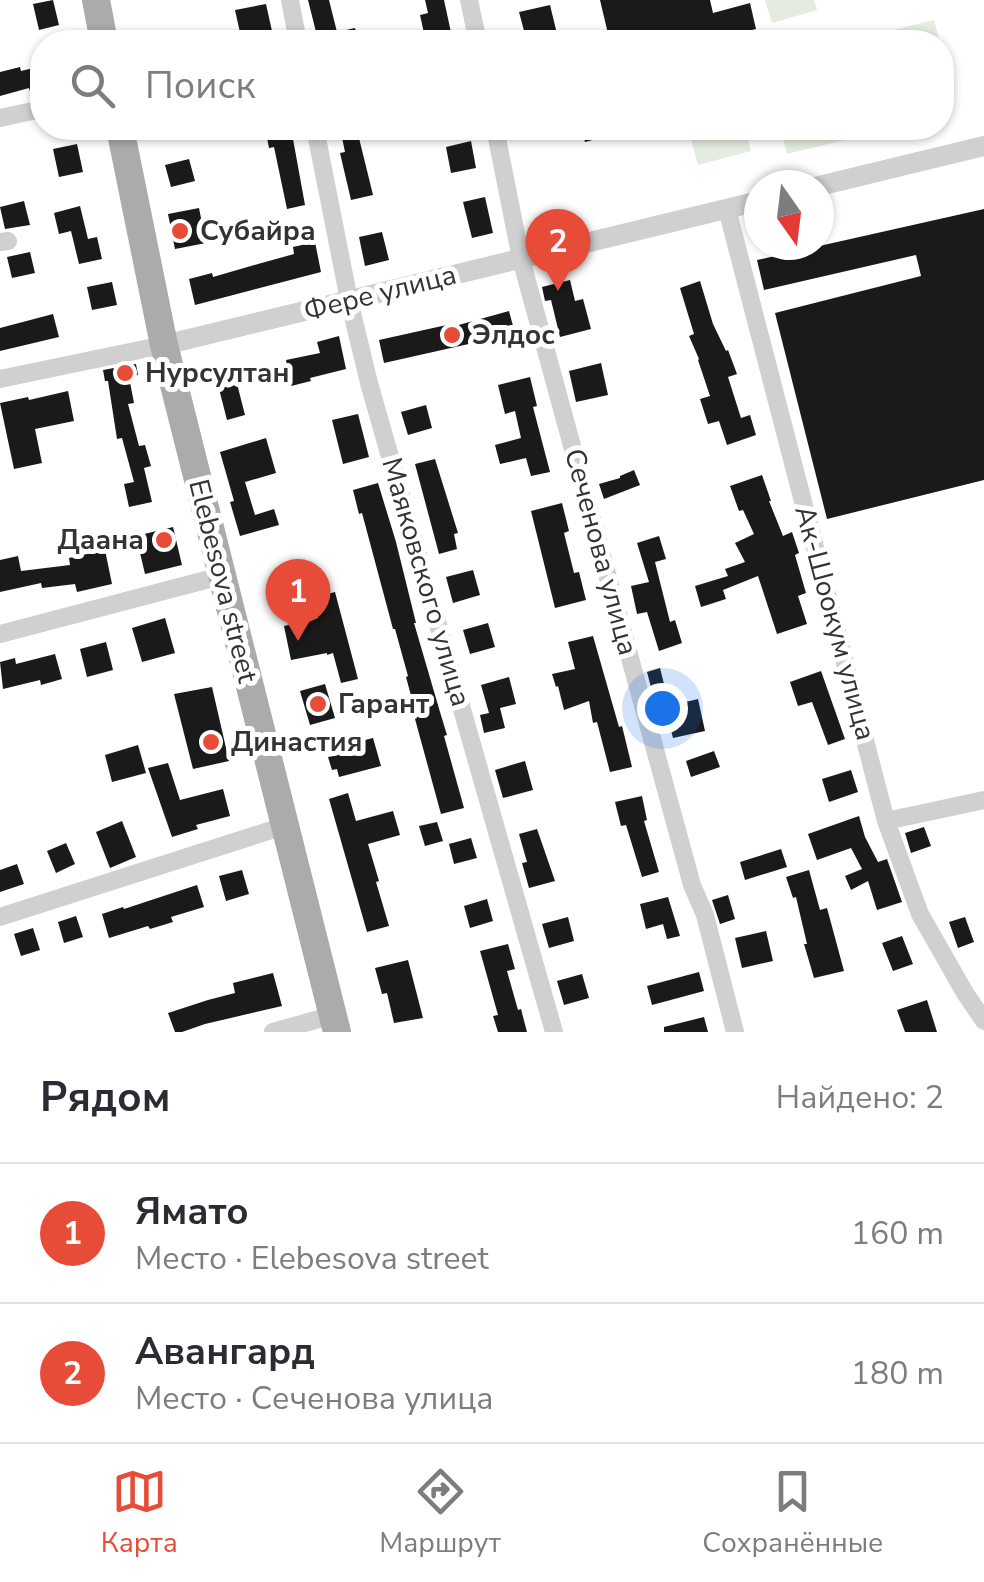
<!DOCTYPE html>
<html lang="ru">
<meta charset="utf-8">
<style>
body{margin:0;font-family:"Nunito Sans",sans-serif;background:#f7f7f7;color:#2b2b33}
.compass{position:absolute;left:744px;top:170px;width:90px;height:90px;border-radius:50%;background:#fff;box-shadow:0 2px 8px #0004;rotate:166deg}
.you{position:absolute;left:662px;top:708px;width:35px;height:35px;margin:-25px;border:8px solid #fff;border-radius:50%;background:#1a73e8;box-shadow:0 0 0 15px #1a73e833}
.badge{display:grid;place-items:center;width:65px;height:65px;border-radius:50%;background:#e74c38;color:#fff;font-size:32px;font-weight:700}
.pin{position:absolute;translate:-50% -82px;filter:drop-shadow(0 2px 5px #0008)}
.pin::after{content:'';position:absolute;top:52px;width:35px;height:30px;background:inherit;clip-path:polygon(0 0,100% 0,50% 100%)}
.list{margin:0;padding:0;list-style:none}
h2{display:flex;justify-content:space-between;align-items:center;height:130px;margin:0;padding:0 40px;font-size:42px}
h2 small{font-size:32px;font-weight:400;color:#7c7c81}
.list li{display:grid;grid-template-columns:65px 1fr auto;gap:30px;align-items:center;box-sizing:border-box;height:140px;padding:0 40px;border-top:2px solid #e1e1e2}
.list b{display:block;font-size:38px;white-space:nowrap}
.list p{margin:0;font-size:32px;white-space:nowrap;color:#7c7c81}
.list em{font-size:32px;font-style:normal;color:#7c7c81}
.icon{flex:none;width:55px;height:55px;fill:none;stroke:currentColor;stroke-width:2;stroke-linecap:round;stroke-linejoin:round}
.map{position:relative;flex:none;width:984px;height:1032px;overflow:hidden}
.search{position:absolute;background:#fff;box-shadow:0 2px 8px #0004;left:30px;right:30px;top:30px;height:110px;display:flex;align-items:center;gap:25px;box-sizing:border-box;padding:0 35px;border-radius:40px;color:#7c7c81;font-size:38px}
.sheet{height:410px;background:#fff}
nav{display:flex;justify-content:space-around;align-items:center;box-sizing:border-box;height:140px;border-top:2px solid #e1e1e2;background:#fff;font-size:28px;color:#7c7c81}
nav a{display:grid;justify-items:center;gap:5px}
nav .on{color:#e74c38}
.map>svg:first-child{display:block}
.green{fill:#e3ecdf}
.building{fill:#1a1a1a}
.lines{fill:none;stroke-linecap:round;stroke-linejoin:round}
.minor{stroke:#d0d0d0;stroke-width:18}
.tertiary{stroke:#d0d0d0;stroke-width:20}
.primary{stroke:#ababab;stroke-width:28}
.poi-dot{fill:#e74c38;stroke:#fff;stroke-width:4}
.labels{text-anchor:middle;dominant-baseline:central;stroke-width:10;stroke-linejoin:round;paint-order:stroke}
.poi-label{font-size:28px;font-weight:bold;fill:#333;stroke:#fff;text-anchor:start}
.street-label{font-size:28px;fill:#333;stroke:#fff}
</style>
<div class="map">
<svg width="984" height="1032" viewBox="0 0 984 1032">
<rect width="100%" height="100%" fill="#fff"/>
<!-- green -->
<path class="green" d="M 765,0 L 814,0 L 817,10 L 772,23 Z
M 934,20 L 940,42 L 845,42 Z
M 688,128 L 745,128 L 751,151 L 698,165 Z
M 780,128 L 895,128 L 787,154 Z"/>
<!-- building -->
<path class="building" d="M 53,0 L 59,25 L 39,30 L 33,4 Z
M 308,0 L 329,0 L 337,32 L 355,28 L 358,42 L 313,42 L 313,38 L 317,36 Z
M 425,0 L 444,0 L 452,37 L 426,42 L 420,15 L 428,13 Z
M 600,0 L 710,0 L 713,13 L 750,3 L 756,29 L 719,38 L 720,42 L 610,42 Z
M 266,4 L 272,31 L 241,37 L 235,10 Z
M 550,5 L 559,42 L 527,42 L 519,12 Z
M 42,66 L 42,97 L 32,98 L 29,88 L 0,96 L 0,72 L 20,67 L 21,71 Z
M 265,128 L 291,128 L 305,205 L 287,209 L 274,147 L 269,148 Z
M 340,128 L 381,128 L 382,133 L 359,138 L 373,195 L 351,200 L 340,153 L 345,152 Z
M 581,128 L 622,128 L 623,132 L 585,142 Z
M 471,141 L 476,168 L 451,173 L 446,147 Z
M 77,144 L 83,172 L 59,177 L 53,149 Z
M 189,159 L 195,181 L 171,187 L 165,165 Z
M 485,197 L 493,233 L 472,238 L 463,202 Z
M 24,201 L 30,225 L 5,229 L 0,207 Z
M 80,206 L 88,239 L 97,237 L 102,259 L 79,264 L 71,231 L 59,234 L 54,213 Z
M 199,208 L 206,243 L 175,249 L 168,214 Z
M 984,209 L 984,480 L 827,519 L 775,313 L 921,276 L 916,255 L 764,290 L 757,260 Z
M 382,232 L 389,260 L 365,266 L 359,237 Z
M 315,242 L 321,272 L 195,305 L 189,279 L 212,273 L 213,277 L 258,264 L 294,254 L 293,247 Z
M 30,252 L 35,273 L 12,278 L 7,257 Z
M 570,280 L 575,301 L 583,299 L 591,329 L 560,337 L 551,300 L 545,301 L 542,287 Z
M 700,281 L 713,324 L 726,351 L 728,350 L 737,374 L 728,377 L 741,418 L 750,415 L 756,435 L 727,445 L 719,421 L 708,424 L 700,399 L 710,396 L 698,360 L 699,359 L 689,336 L 694,334 L 680,288 Z
M 112,282 L 117,305 L 92,310 L 87,287 Z
M 509,311 L 516,337 L 492,344 L 491,339 L 384,363 L 379,340 L 442,326 L 454,324 L 455,326 Z
M 53,314 L 59,337 L 0,351 L 0,328 Z
M 339,336 L 346,369 L 310,378 L 311,381 L 291,386 L 286,360 L 320,353 L 317,342 Z
M 601,363 L 608,395 L 576,402 L 569,371 Z
M 136,364 L 138,375 L 129,377 L 134,403 L 128,404 L 139,446 L 145,445 L 151,466 L 144,468 L 152,502 L 129,507 L 124,484 L 134,482 L 122,438 L 117,439 L 108,381 L 105,381 L 103,370 Z
M 235,376 L 245,415 L 227,420 L 217,381 Z
M 530,377 L 537,406 L 533,407 L 550,472 L 531,476 L 526,458 L 500,464 L 495,445 L 521,438 L 515,411 L 505,414 L 498,385 Z
M 68,391 L 74,421 L 35,429 L 42,463 L 14,469 L 0,403 L 28,397 L 29,400 Z
M 426,405 L 432,428 L 408,435 L 401,412 Z
M 358,414 L 369,457 L 343,464 L 332,420 Z
M 266,438 L 276,473 L 245,482 L 255,515 L 274,509 L 279,525 L 240,536 L 230,502 L 234,501 L 220,452 Z
M 435,459 L 458,533 L 454,534 L 457,549 L 439,554 L 415,464 Z
M 634,470 L 640,485 L 604,499 L 599,484 L 620,478 L 620,476 Z
M 762,475 L 771,501 L 769,501 L 783,536 L 792,532 L 799,553 L 795,555 L 806,593 L 798,596 L 807,624 L 777,634 L 758,576 L 723,590 L 726,599 L 701,607 L 695,586 L 728,576 L 725,569 L 745,562 L 735,543 L 754,534 L 743,510 L 739,511 L 730,486 Z
M 378,483 L 396,542 L 416,623 L 414,623 L 440,712 L 447,735 L 444,736 L 464,808 L 441,814 L 415,719 L 417,718 L 406,677 L 408,676 L 395,629 L 393,629 L 362,513 L 359,514 L 353,490 Z
M 562,503 L 569,531 L 564,533 L 574,573 L 579,572 L 586,600 L 555,608 L 531,511 Z
M 173,527 L 182,565 L 145,574 L 136,536 Z
M 659,536 L 666,559 L 655,562 L 670,622 L 675,620 L 682,643 L 659,651 L 647,612 L 637,614 L 631,586 L 649,582 L 637,543 Z
M 105,550 L 112,584 L 77,592 L 75,584 L 42,588 L 41,583 L 0,592 L 0,560 L 18,556 L 21,571 L 70,565 L 69,558 Z
M 473,570 L 480,595 L 453,603 L 446,577 Z
M 335,592 L 358,679 L 341,683 L 333,653 L 327,655 L 327,653 L 291,660 L 284,626 L 318,618 L 313,598 Z
M 165,618 L 175,653 L 142,662 L 132,628 Z
M 488,623 L 495,647 L 470,654 L 463,630 Z
M 593,636 L 619,727 L 622,726 L 632,767 L 610,772 L 597,722 L 593,723 L 589,701 L 564,710 L 558,686 L 556,687 L 552,674 L 575,669 L 568,642 Z
M 106,642 L 113,670 L 87,677 L 80,649 Z
M 55,654 L 62,679 L 41,685 L 40,680 L 3,689 L 0,662 L 15,658 L 16,664 Z
M 660,668 L 666,692 L 653,695 L 647,672 Z
M 821,671 L 845,739 L 828,745 L 812,702 L 798,706 L 790,682 Z
M 509,677 L 516,704 L 500,708 L 505,728 L 484,733 L 480,715 L 489,713 L 481,685 Z
M 325,684 L 335,718 L 310,725 L 300,691 Z
M 212,687 L 229,761 L 193,769 L 174,694 Z
M 698,699 L 705,731 L 673,738 L 665,707 Z
M 373,738 L 381,766 L 339,777 L 337,769 L 332,770 L 328,757 L 334,756 L 332,748 Z
M 138,745 L 146,773 L 112,782 L 105,755 Z
M 714,751 L 720,767 L 691,777 L 686,761 Z
M 525,761 L 533,790 L 503,798 L 495,770 Z
M 168,763 L 180,800 L 223,789 L 230,816 L 196,825 L 198,829 L 172,837 L 148,768 Z
M 851,770 L 858,792 L 829,802 L 822,779 Z
M 348,793 L 356,821 L 393,811 L 400,835 L 368,844 L 379,881 L 376,882 L 389,926 L 367,932 L 329,799 Z
M 642,796 L 647,820 L 644,821 L 659,872 L 642,877 L 626,825 L 621,826 L 615,802 Z
M 859,816 L 865,837 L 878,862 L 887,859 L 902,902 L 877,910 L 868,881 L 851,890 L 845,876 L 862,869 L 851,848 L 817,860 L 808,834 Z
M 122,821 L 136,857 L 110,868 L 96,832 Z
M 437,822 L 443,841 L 425,846 L 419,826 Z
M 924,827 L 931,846 L 911,853 L 905,833 Z
M 537,829 L 555,881 L 529,888 L 522,863 L 527,862 L 519,834 Z
M 471,838 L 477,858 L 454,864 L 449,844 Z
M 66,843 L 75,864 L 56,873 L 47,851 Z
M 781,849 L 787,867 L 745,880 L 740,862 Z
M 17,864 L 24,884 L 0,892 L 0,870 Z
M 242,870 L 249,894 L 226,901 L 219,876 Z
M 809,870 L 820,910 L 827,908 L 844,971 L 814,978 L 804,944 L 807,944 L 796,897 L 793,898 L 786,877 Z
M 197,885 L 204,907 L 171,917 L 173,922 L 150,929 L 148,926 L 109,938 L 102,914 L 123,907 L 124,909 Z
M 728,895 L 735,919 L 720,924 L 712,900 Z
M 668,897 L 680,936 L 667,939 L 663,924 L 646,929 L 640,904 Z
M 487,899 L 493,921 L 470,928 L 464,906 Z
M 76,916 L 83,937 L 64,943 L 58,922 Z
M 568,917 L 574,941 L 549,948 L 542,924 Z
M 965,917 L 974,942 L 958,948 L 949,922 Z
M 33,928 L 40,950 L 21,956 L 14,934 Z
M 766,931 L 773,961 L 742,968 L 735,938 Z
M 902,936 L 913,964 L 893,971 L 882,943 Z
M 508,944 L 515,969 L 507,971 L 518,1010 L 521,1009 L 527,1032 L 498,1032 L 493,1016 L 498,1015 L 480,951 Z
M 408,960 L 423,1018 L 394,1023 L 387,993 L 382,994 L 375,968 Z
M 699,972 L 704,991 L 652,1005 L 647,986 Z
M 273,973 L 282,1006 L 205,1024 L 182,1032 L 175,1032 L 168,1013 L 208,1000 L 235,993 L 233,983 Z
M 582,974 L 589,998 L 564,1005 L 557,981 Z
M 927,1000 L 937,1032 L 905,1032 L 897,1010 Z
M 704,1017 L 708,1032 L 664,1032 L 664,1027 Z"/>
<g class="lines">
<!-- minor -->
<path class="minor" d="M 290,0 L 298,42
M 469,0 L 478,42
M 0,118 L 42,109
M 315,128 L 349,300 L 369,383 L 554,1032
M 495,128 L 521,259 L 692,885 L 705,915 L 735,1032
M 727,209 L 886,821 L 920,914 L 965,993 L 984,1021
M 0,242 L 8,241
M 0,379 L 164,345
M 0,634 L 221,576
M 886,821 L 984,800
M 0,917 L 284,826
M 273,1032 L 333,1015"/>
<!-- tertiary -->
<path class="tertiary" d="M 819,186 L 984,146
M 164,345 L 759,201"/>
<!-- primary -->
<path class="primary" d="M 96,0 L 104,42
M 120,128 L 164,345 L 337,1032"/>
</g>
<!-- markers -->
<g class="poi-dot">
<circle cx="180" cy="231" r="10"/>
<circle cx="452" cy="335" r="10"/>
<circle cx="125" cy="373" r="10"/>
<circle cx="164" cy="540" r="10"/>
<circle cx="318" cy="704" r="10"/>
<circle cx="211" cy="742" r="10"/>
</g>
<g class="labels">
<!-- poi labels -->
<g class="poi-label">
<text x="200" y="231">Субайра</text>
<text x="472" y="335">Элдос</text>
<text x="145" y="373">Нурсултан</text>
<text x="144" y="540" text-anchor="end">Даана</text>
<text x="338" y="704">Гарант</text>
<text x="231" y="742">Династия</text>
</g>
<!-- street labels -->
<g class="street-label">
<text transform="translate(380 293) rotate(-14)">Фере улица</text>
<text transform="translate(601 552) rotate(75)">Сеченова улица</text>
<text transform="translate(223 581) rotate(76)">Elebesova street</text>
<text transform="translate(426 582) rotate(74)">Маяковского улица</text>
<text transform="translate(835 623) rotate(75)">Ак-Шоокум улица</text>
</g>
</g>
</svg>
<svg class="compass" viewBox="-18 -18 36 36"><path d="M0-13l5 13h-10z" fill="#e53935"/><path d="M0 13l5-13h-10z" fill="#7c7c81"/></svg>
<div class="you"></div>
<div class="pin badge" style="left:298px;top:641px">1</div>
<div class="pin badge" style="left:558px;top:291px">2</div>
<div class="search"><svg class="icon" aria-label="search" viewBox="0 0 24 24"><circle cx="10" cy="10" r="6"/><path d="M15 15l6 6"/></svg>Поиск</div>
</div>
<section class="sheet">
<h2>Рядом<small>Найдено: 2</small></h2>
<ul class="list">
<li><span class="badge">1</span><div><b>Ямато</b><p>Место · Elebesova street</p></div><em>160 m</em></li>
<li><span class="badge">2</span><div><b>Авангард</b><p>Место · Сеченова улица</p></div><em>180 m</em></li>
</ul>
</section>
<nav>
<a class="on"><svg class="icon" aria-label="map" viewBox="0 0 24 24"><path d="M3 6l6-2 6 2 6-2v14l-6 2-6-2-6 2zM9 4v14M15 6v14"/></svg>Карта</a>
<a><svg class="icon" aria-label="directions" viewBox="0 0 24 24"><path d="M12 3l9 9-9 9-9-9zM9 14v-3h6M13 9l2 2-2 2"/></svg>Маршрут</a>
<a><svg class="icon" aria-label="saved" viewBox="0 0 24 24"><path d="M7 4h10v16l-5-4-5 4z"/></svg>Сохранённые</a>
</nav>
